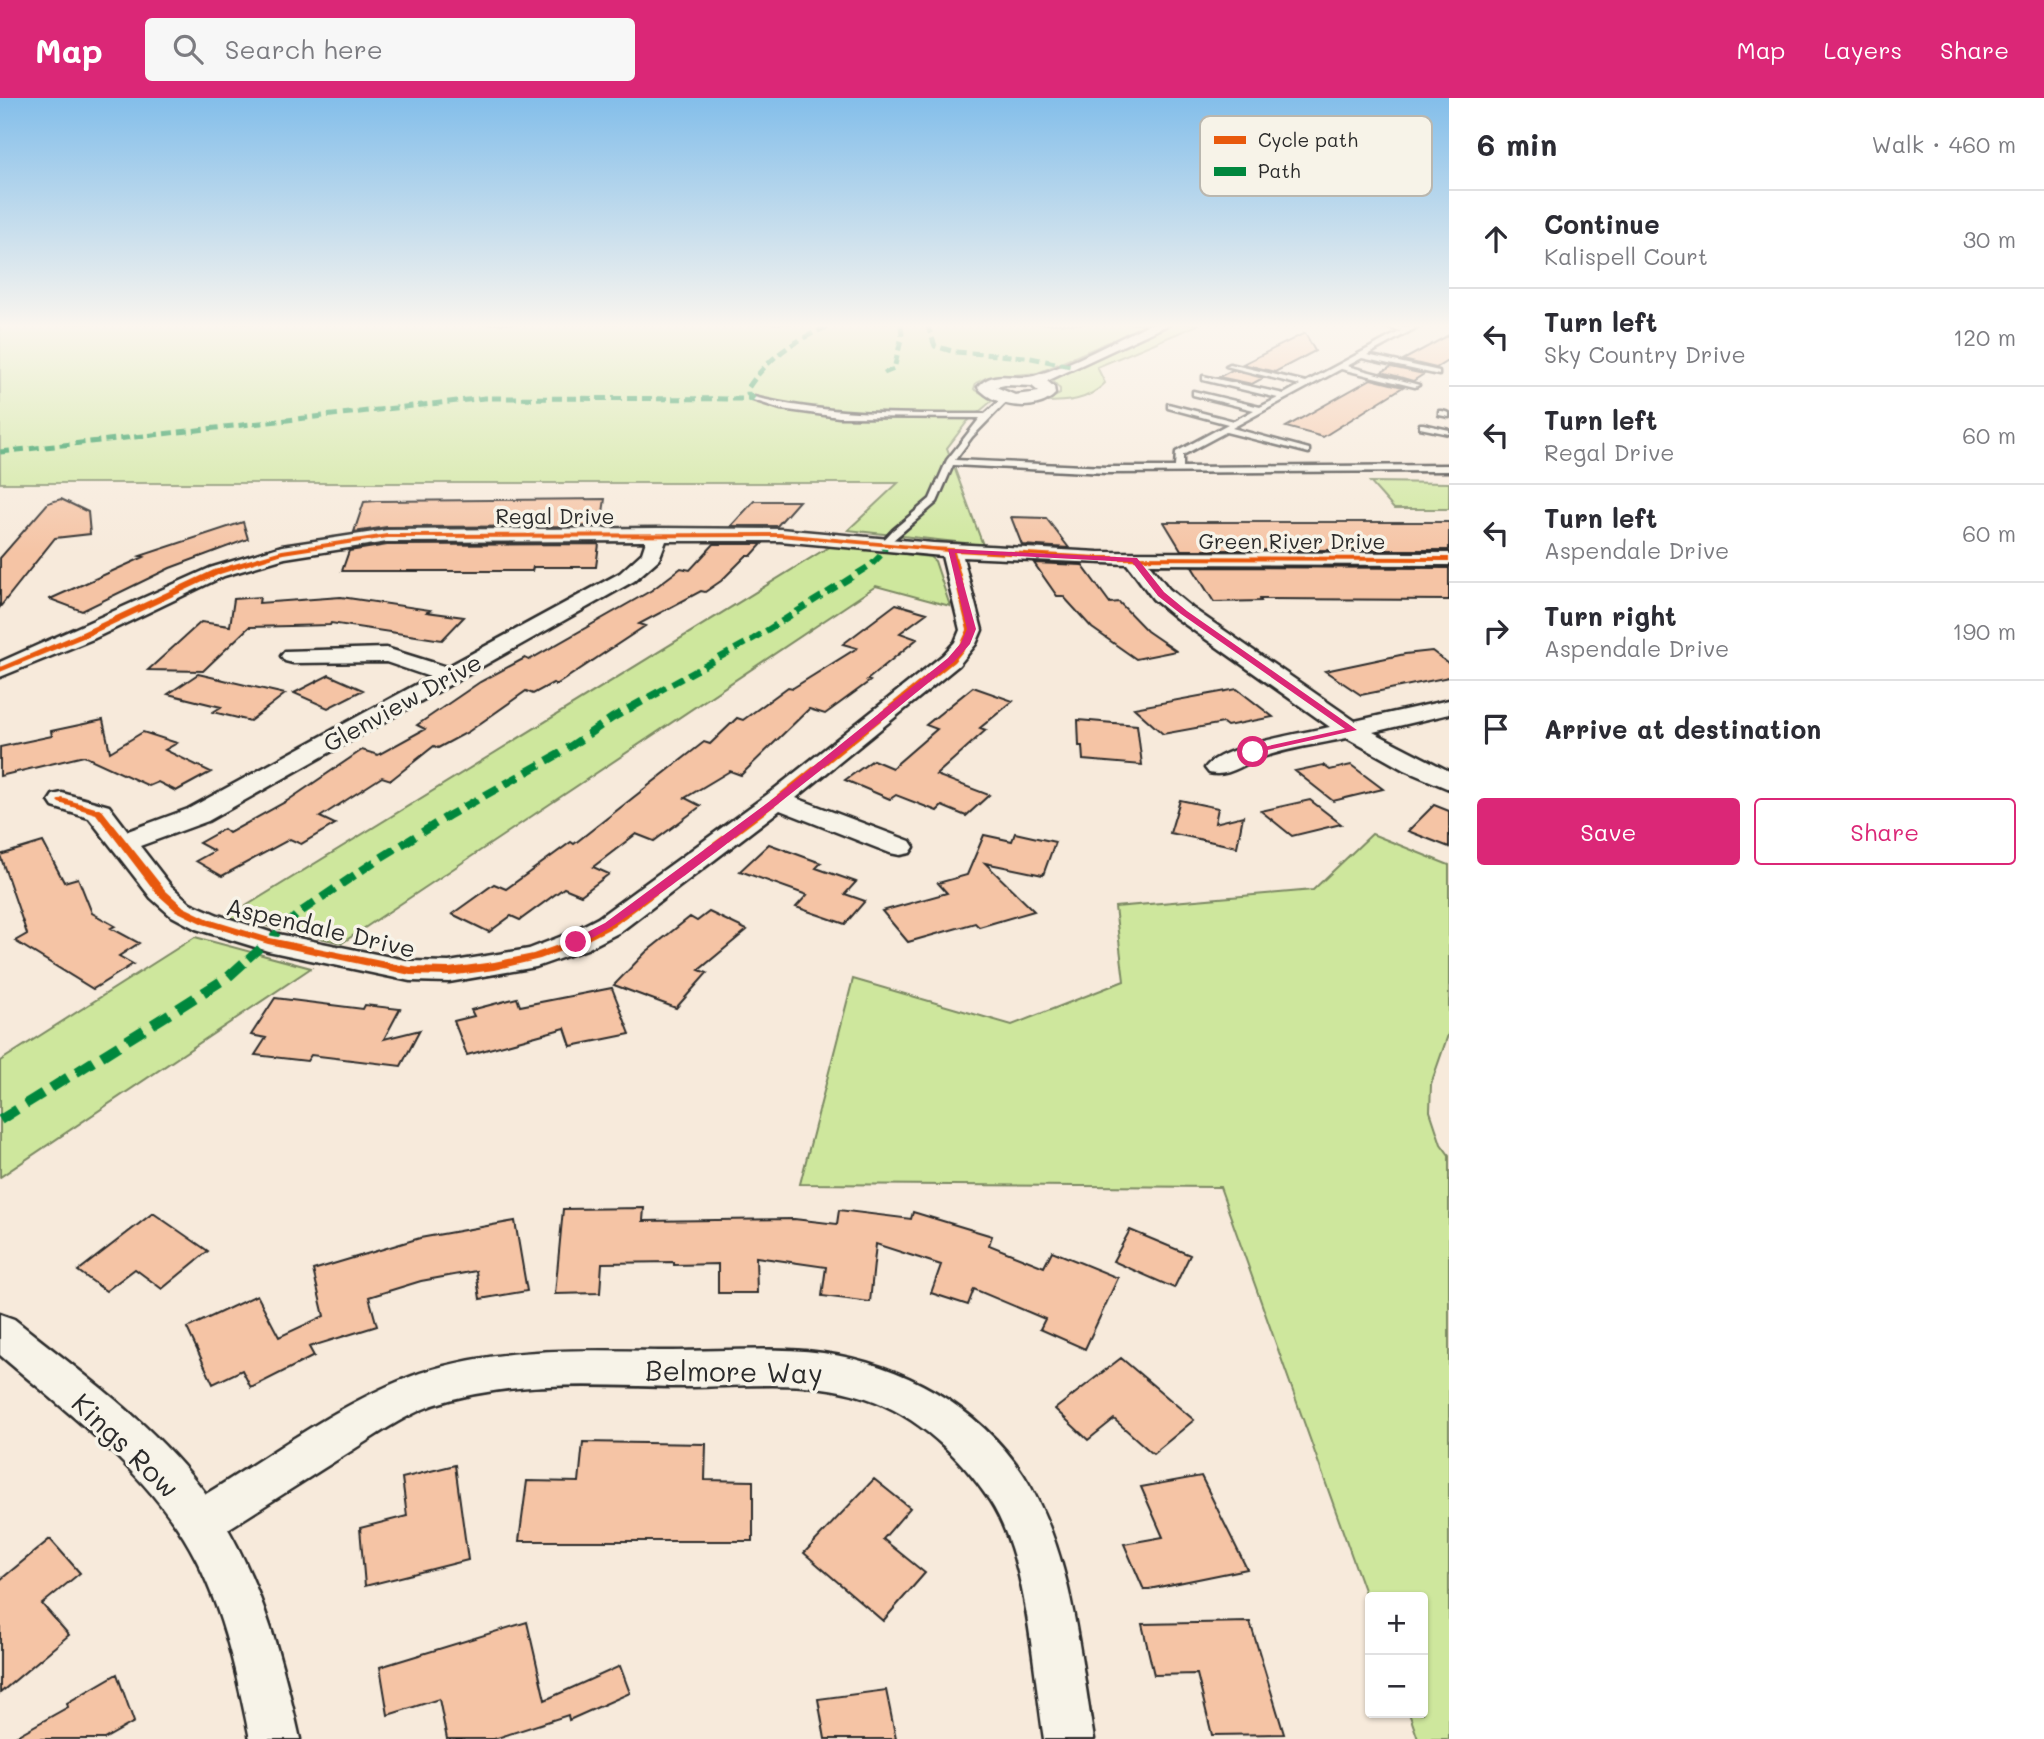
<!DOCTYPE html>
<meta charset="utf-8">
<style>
body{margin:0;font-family:Mali,sans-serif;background:#f7f7f7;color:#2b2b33}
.controls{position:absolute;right:21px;bottom:21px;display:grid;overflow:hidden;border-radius:7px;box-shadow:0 2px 5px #0004}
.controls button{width:63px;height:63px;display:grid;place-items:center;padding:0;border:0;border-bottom:2px solid #e1e1e2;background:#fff;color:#2b2b33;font:35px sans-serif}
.stop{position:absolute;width:21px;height:21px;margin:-16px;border:5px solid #db2777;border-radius:50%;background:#fff}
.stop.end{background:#db2777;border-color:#fff;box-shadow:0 2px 7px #0008}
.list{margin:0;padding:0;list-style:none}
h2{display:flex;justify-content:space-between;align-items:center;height:91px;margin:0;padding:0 28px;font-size:30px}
h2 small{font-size:23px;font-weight:400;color:#7c7c81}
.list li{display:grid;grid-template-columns:46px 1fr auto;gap:21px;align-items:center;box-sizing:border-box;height:98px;padding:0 28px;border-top:2px solid #e1e1e2}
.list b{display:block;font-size:26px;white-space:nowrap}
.list p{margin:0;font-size:23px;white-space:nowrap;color:#7c7c81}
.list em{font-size:23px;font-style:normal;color:#7c7c81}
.actions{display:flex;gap:14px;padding:21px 28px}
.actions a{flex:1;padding:16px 0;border:2px solid #db2777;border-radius:7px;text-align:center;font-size:24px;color:#db2777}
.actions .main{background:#db2777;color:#fff}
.icon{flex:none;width:38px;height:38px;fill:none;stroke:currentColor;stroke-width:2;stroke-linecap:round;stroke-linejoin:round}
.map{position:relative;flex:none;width:1449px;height:1641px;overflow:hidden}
header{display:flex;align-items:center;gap:42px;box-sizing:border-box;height:98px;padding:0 35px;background:#db2777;color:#fff}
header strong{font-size:33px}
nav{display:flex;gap:38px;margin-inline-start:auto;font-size:24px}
.search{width:490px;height:63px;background:#f7f7f7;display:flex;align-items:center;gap:18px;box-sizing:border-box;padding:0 24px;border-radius:7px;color:#7c7c81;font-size:26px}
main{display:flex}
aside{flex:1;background:#fff}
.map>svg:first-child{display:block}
.green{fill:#cee79d;stroke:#7c8964;stroke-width:2}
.building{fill:#f5c4a5;stroke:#2b2b2b;stroke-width:2}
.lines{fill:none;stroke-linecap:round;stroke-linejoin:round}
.lane-casing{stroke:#2b2b2b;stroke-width:5}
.street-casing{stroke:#2b2b2b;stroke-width:5}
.lane{fill:#f7f3e8;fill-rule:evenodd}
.street{fill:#f7f3e8;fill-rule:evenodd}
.quiet-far3{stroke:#00873e;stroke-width:5;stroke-dasharray:10 5;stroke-linecap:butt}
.quiet-far2{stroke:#00873e;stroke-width:6;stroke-dasharray:12 6;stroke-linecap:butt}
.quiet-far1{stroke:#00873e;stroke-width:8;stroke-dasharray:16 8;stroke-linecap:butt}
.quiet{stroke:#00873e;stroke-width:10;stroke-dasharray:20 10;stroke-linecap:butt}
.cycleway-casing{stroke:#f7f3e8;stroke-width:5}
.cycleway{fill:#e8590c;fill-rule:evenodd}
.route{fill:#db2777}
.labels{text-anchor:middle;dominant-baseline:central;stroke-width:7;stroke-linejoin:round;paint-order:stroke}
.far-street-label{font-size:21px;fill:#2b2b2b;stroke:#f7f3e8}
.street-label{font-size:24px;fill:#2b2b2b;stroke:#f7f3e8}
.near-street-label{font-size:28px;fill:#2b2b2b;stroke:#f7f3e8}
.key{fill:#f7f3e8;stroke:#bab7af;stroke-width:2}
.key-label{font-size:19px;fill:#2b2b2b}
</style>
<header>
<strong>Map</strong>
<div class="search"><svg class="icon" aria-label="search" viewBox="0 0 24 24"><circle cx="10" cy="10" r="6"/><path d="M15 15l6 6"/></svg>Search here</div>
<nav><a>Map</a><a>Layers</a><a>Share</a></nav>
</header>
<main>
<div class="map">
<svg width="1449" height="1641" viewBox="0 0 1449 1641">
<rect width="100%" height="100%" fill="#f7eadb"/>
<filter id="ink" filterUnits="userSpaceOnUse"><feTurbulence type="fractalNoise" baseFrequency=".0143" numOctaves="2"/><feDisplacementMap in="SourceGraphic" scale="14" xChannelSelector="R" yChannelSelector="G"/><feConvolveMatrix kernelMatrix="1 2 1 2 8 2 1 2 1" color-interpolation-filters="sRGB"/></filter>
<g filter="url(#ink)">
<!-- green -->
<path class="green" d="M 0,226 L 1150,226 L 1038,275 L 988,279 L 976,285 L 974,291 L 993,302 L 967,324 L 947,350 L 983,447 L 848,432 L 898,385 L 0,385 Z
M 1174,226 L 1200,226 L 1097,269 L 1105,285 C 1088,303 1067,304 1043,304 L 1060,296 L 1060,291 L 1052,282 L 1055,279 Z
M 1370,384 L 1449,385 L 1449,411 L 1394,411 Z
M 832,447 L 930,459 L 935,463 L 950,508 L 876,488 L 342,845 L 228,819 Z
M 1372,736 L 1449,767 L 1449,934 L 1431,986 L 1430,1013 L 1441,1046 L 1449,1057 L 1449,1641 L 1418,1641 L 1409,1615 L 1423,1615 L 1423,1499 L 1370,1499 L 1370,1509 L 1220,1089 L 800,1086 L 853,881 L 1012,927 L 1124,883 L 1115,809 L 1313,792 Z
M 195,839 L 311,870 L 0,1079 L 0,963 Z"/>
<!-- building -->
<path class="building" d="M 1305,235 L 1315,253 L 1275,274 L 1243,266 Z
M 1449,237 L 1449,262 L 1436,270 L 1403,262 Z
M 1391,269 L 1424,276 L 1413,283 L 1382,274 Z
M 1232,272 L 1263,280 L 1252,286 L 1219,279 Z
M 1371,281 L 1403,289 L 1323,339 L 1286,329 Z
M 61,401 L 88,414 L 90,436 L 55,440 L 0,509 L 0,460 L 48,405 Z
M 605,401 L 601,428 L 387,429 L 354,434 L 364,404 L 376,403 Z
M 754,403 L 799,403 L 777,428 L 731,428 Z
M 1011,419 L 1046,420 L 1069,450 L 1022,447 Z
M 243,424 L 248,441 L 170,470 L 82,513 L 50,501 L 144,459 L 140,458 Z
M 1164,424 L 1449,424 L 1449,452 L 1181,452 Z
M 599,446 L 596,469 L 533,469 L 532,473 L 342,473 L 349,453 L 387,447 Z
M 714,446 L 762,446 L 751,458 L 746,458 L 721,483 L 705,494 L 701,493 L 639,526 L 645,528 L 556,587 L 553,585 L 533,596 L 526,593 L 468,634 L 438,650 L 434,648 L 391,682 L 382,679 L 320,719 L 335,726 L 301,746 L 290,741 L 222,778 L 196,763 L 214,753 L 199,745 L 224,731 L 229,735 L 287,703 L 362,652 L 378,657 L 425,631 L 417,627 L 480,584 L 525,560 L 529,562 L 652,492 L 681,470 L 690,472 Z
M 1034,465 L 1082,467 L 1110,505 L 1119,504 L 1147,533 L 1176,553 L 1136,561 L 1092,530 L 1063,498 L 1057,498 Z
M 1192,469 L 1449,470 L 1449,502 L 1260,501 L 1261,503 L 1214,504 Z
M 260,499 L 259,505 L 341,499 L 430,512 L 427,514 L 464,519 L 442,542 L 331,525 L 330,527 L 249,529 L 203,573 L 148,572 L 201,524 L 230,528 L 234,501 Z
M 896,506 L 927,515 L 900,535 L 917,541 L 867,582 L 870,583 L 825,616 L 809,611 L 741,677 L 730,673 L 685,700 L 701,708 L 654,743 L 636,736 L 593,769 L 609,776 L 581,797 L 564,790 L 520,822 L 511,818 L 489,834 L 452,816 L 494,786 L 506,791 L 571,744 L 574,746 L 704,644 L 710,646 L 737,620 L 743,622 L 788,589 L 793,590 L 857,550 L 843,546 Z
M 1432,553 L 1449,566 L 1449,579 L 1361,597 L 1325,573 L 1405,556 Z
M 198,576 L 285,596 L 250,623 L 213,614 L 221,609 L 168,596 Z
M 329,577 L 363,592 L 328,610 L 294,595 Z
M 973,589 L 1013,603 L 980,630 L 986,632 L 936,677 L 989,697 L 966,718 L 942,708 L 937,713 L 896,697 L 890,701 L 845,682 L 873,662 L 892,670 L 937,631 L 926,627 Z
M 1237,591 L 1273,619 L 1227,628 L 1223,625 L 1163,636 L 1134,610 Z
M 103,622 L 110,654 L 143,634 L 177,645 L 165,652 L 211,674 L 176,693 L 158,684 L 149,688 L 84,658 L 0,678 L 0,649 L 52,638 L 51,633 Z
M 1078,622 L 1137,627 L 1142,667 L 1083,662 L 1082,648 L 1079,648 Z
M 1323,667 L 1330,672 L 1351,667 L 1383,691 L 1333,703 L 1295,673 Z
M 1180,702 L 1218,710 L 1215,725 L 1243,718 L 1237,749 L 1170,735 Z
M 1310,702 L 1341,726 L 1292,738 L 1261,713 Z
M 1434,707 L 1449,713 L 1449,749 L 1408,733 Z
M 1015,735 L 1055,744 L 1043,777 L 985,765 L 1034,813 L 979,829 L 975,825 L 908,844 L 882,813 L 947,795 L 938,785 L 967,777 L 984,737 L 1012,743 Z
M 43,744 L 64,784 L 78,780 L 92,815 L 115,828 L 111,830 L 139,845 L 119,858 L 133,866 L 93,891 L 15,843 L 27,836 L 0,757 Z
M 769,746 L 821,765 L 816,770 L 856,784 L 845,796 L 865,803 L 845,826 L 796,809 L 807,797 L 740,773 Z
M 709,814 L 747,832 L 699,872 L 707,875 L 676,910 L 614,887 L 646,854 L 690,819 L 697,823 Z
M 612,890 L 630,936 L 571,948 L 565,930 L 467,957 L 454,923 L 474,918 L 471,912 L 517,900 L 520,908 Z
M 275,900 L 363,911 L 365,907 L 400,911 L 384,941 L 420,932 L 401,968 L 311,957 L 307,963 L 255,957 L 266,940 L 251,937 Z
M 644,1110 L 643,1123 L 794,1121 L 837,1126 L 839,1112 L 911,1121 L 913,1114 L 992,1138 L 989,1147 L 1044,1169 L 1052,1153 L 1118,1180 L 1085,1251 L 1040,1231 L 1045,1221 L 974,1191 L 968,1207 L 931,1195 L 941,1167 L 876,1146 L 870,1204 L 822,1198 L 826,1169 L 756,1159 L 757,1195 L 718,1195 L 718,1166 L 674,1167 L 674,1164 L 602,1165 L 600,1195 L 555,1196 L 563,1111 Z
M 153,1115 L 208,1153 L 162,1191 L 135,1171 L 106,1193 L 78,1173 Z
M 515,1123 L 527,1193 L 480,1201 L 476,1173 L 421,1183 L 369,1199 L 377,1228 L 309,1249 L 314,1258 L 251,1290 L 242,1272 L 213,1286 L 187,1230 L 257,1197 L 279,1239 L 324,1218 L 313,1172 L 420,1140 Z
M 1130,1132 L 1190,1157 L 1174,1190 L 1113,1163 Z
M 1121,1260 L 1194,1322 L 1153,1356 L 1114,1321 L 1088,1342 L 1055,1311 Z
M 583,1344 L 706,1346 L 705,1382 L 753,1383 L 753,1443 L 519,1443 L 527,1383 L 579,1384 Z
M 455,1367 L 468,1462 L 365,1488 L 360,1430 L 407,1418 L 402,1380 Z
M 1201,1378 L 1247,1471 L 1144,1492 L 1124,1446 L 1163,1439 L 1141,1389 Z
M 874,1381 L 910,1410 L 883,1441 L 925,1475 L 883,1523 L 804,1455 Z
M 50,1441 L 80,1475 L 42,1506 L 69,1537 L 0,1595 L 0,1482 Z
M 527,1524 L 545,1602 L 620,1568 L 630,1595 L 569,1622 L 568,1617 L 494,1641 L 447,1641 L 439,1601 L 388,1617 L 380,1569 Z
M 1250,1524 L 1284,1636 L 1212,1637 L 1197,1576 L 1154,1577 L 1142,1526 Z
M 117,1576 L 134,1624 L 104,1641 L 11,1641 L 68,1609 L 67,1605 Z
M 886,1592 L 896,1641 L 825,1641 L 818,1601 Z"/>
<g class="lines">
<defs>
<path id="lane" d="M 1376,226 L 1390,226 L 1407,230 L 1414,226 L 1423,226 L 1367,257 L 1439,273 L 1439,277 L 1362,260 L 1347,268 L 1419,287 L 1415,289 L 1341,271 L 1232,330 L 1309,351 L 1309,355 L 1226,334 L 1183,357 L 1183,369 L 1449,367 L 1449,373 L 1106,375 L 953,367 L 937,404 L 885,449 L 880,446 L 893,432 L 930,401 L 947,362 L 980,320 L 839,319 L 781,311 L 750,301 L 754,299 C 830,318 907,316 985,316 L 1005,298 L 1009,300 L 1008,302 L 972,339 L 955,362 L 1106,369 L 1175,369 L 1176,354 L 1228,326 L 1168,310 L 1168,306 L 1234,323 L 1254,312 L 1193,297 L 1193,293 L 1260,309 L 1278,300 L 1203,282 L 1203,278 L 1284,296 L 1300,287 L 1226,268 L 1230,266 L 1306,284 L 1401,233 Z
M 1442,313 L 1449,315 L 1449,319 L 1439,317 L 1439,313 Z
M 1423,326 L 1449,332 L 1449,336 L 1420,330 L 1420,326 Z"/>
<path id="street" d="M 1149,226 L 1169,226 L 1047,283 L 1054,289 L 1055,296 C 1037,316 993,309 978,289 C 994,270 1014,283 1034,278 C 1074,266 1112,244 1149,226 ZM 1005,287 L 1032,288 L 1039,294 L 1015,297 L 996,289 Z
M 658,430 L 780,431 L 933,445 L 1098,454 L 1449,455 L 1449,467 L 1149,466 L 1169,491 L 1192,510 L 1355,623 L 1449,602 L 1449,616 L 1373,634 L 1449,673 L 1449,691 L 1404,672 L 1347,640 C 1319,646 1288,650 1260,660 C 1243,666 1228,680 1209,675 L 1205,670 C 1220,648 1302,635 1330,629 L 1176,520 L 1153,501 L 1127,466 L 963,459 L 982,532 L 976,546 L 959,567 L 796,700 L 910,743 L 914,749 L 910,755 L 900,757 L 890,755 L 780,712 L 620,834 L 587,851 L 536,869 L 449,884 L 410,883 L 268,853 L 196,831 L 170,817 L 151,800 L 89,720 L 53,709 L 49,703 L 53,697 L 62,695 L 109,708 L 128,733 L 188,711 L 430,579 L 386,564 L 293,565 L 285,563 L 281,558 L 285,553 L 386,550 L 447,569 L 620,475 L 642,455 L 646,443 L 387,444 L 285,460 L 224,478 L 93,541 L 0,579 L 0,564 L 210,470 L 282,448 L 387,432 ZM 666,443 L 780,443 L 942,458 L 960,532 L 955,544 L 943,557 L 768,696 L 598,820 L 565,837 L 529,851 L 449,864 L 410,863 L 273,835 L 218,817 L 190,805 L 171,788 L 140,748 L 208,723 L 634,483 L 659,461 Z
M 0,1216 L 14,1221 C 81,1275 155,1326 206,1396 C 273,1355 346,1301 420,1275 C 498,1249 578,1252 659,1253 C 713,1254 769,1248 823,1255 C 902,1266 979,1309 1023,1376 C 1072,1453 1079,1553 1094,1641 L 1044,1641 C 1033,1572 1028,1462 990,1403 C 961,1359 917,1317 866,1300 C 811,1281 750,1288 693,1289 C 607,1289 517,1279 433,1307 C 403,1318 375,1338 348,1355 C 308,1380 268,1406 228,1431 C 265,1496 284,1569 300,1641 L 250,1641 C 236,1572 221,1500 184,1440 C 138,1366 65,1313 0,1257 Z"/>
</defs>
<!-- lane casing -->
<use href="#lane" class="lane-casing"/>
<!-- street casing -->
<use href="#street" class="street-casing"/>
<!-- lane -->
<use href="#lane" class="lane"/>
<!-- street -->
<use href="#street" class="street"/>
<!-- quiet-far3 -->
<path class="quiet-far3" d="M 927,226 L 935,248 L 955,254 L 1026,259 L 1070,268
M 884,275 L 894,271 L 902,238 L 901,226
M 754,301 L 748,296 L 748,290 C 769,258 799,239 835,226
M 0,354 L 485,300 L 754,301"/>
<!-- quiet-far2 -->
<path class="quiet-far2" d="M 656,595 L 753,541 L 871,467 L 884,454 L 885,446"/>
<!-- quiet-far1 -->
<path class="quiet-far1" d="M 248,861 L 299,815 L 374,764 L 448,718 L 559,656 L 612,620 L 659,594"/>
<!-- quiet -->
<path class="quiet" d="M 0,1022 L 228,879 L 249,860"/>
<defs>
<path id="cycleway" d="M 780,435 L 933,449 L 1098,458 L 1449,459 L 1449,463 L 1098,462 L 955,454 L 975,532 L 969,546 L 954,564 L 780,704 L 613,829 L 580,846 L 540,861 L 494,872 L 449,878 L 410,877 L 268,846 L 203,826 L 176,813 L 157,796 L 96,716 L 59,705 L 57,703 L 62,700 L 102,712 L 165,792 L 184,809 L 211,822 L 270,840 L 410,869 L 449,870 L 494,864 L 533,856 L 572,842 L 605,825 L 774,700 L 948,560 L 961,545 L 967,532 L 948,454 L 780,439 L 387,440 L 283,456 L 220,476 L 88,538 L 0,574 L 0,569 L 82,534 L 214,472 L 282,452 L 387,436 Z"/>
</defs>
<!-- cycleway casing -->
<use href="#cycleway" class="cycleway-casing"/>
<!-- cycleway -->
<use href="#cycleway" class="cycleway"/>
</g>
</g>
<!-- sky -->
<linearGradient id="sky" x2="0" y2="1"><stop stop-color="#83beea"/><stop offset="0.5" stop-color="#fbf6ef"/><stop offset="1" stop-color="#fbf6ef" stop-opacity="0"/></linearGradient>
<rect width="1449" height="456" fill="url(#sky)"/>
<!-- route -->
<path class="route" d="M 948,451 L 1137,460 L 1164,494 L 1187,513 L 1357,632 L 1250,656 L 1250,652 L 1345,631 L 1181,516 L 1158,498 L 1132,464 L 955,455 L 976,531 L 970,546 L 954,564 C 908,601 606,852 572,847 L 572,842 L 605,825 L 774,700 L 948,560 L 961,545 L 967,531 Z"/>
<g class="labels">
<!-- far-street labels -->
<g class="far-street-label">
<text x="555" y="417">Regal Drive</text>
<text x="1292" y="442">Green River Drive</text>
</g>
<!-- street labels -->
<g class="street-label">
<text transform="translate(402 604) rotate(-29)">Glenview Drive</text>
<text transform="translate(321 829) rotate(13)">Aspendale Drive</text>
</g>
<!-- near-street labels -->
<g class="near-street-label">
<text transform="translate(734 1273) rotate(1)">Belmore Way</text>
<text transform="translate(126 1347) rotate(44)">Kings Row</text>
</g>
</g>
<!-- legend -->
<rect x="1200" y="18" width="232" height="80" rx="10" class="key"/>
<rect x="1214" y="38" width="32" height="8" fill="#e8590c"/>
<rect x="1214" y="69" width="32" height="9" fill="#00873e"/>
<g class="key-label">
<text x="1258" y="49">Cycle path</text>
<text x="1258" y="80">Path</text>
</g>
</svg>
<div class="controls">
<button>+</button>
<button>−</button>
</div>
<div class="stop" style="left:1253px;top:654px"></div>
<div class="stop end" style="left:576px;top:844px"></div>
</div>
<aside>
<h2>6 min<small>Walk · 460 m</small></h2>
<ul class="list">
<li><svg class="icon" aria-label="ahead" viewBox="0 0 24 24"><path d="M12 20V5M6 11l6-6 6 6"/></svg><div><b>Continue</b><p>Kalispell Court</p></div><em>30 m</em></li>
<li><svg class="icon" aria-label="left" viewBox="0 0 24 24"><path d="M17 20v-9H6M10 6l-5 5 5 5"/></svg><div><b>Turn left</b><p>Sky Country Drive</p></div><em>120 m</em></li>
<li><svg class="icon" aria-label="left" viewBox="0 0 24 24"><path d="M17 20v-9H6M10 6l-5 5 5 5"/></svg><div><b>Turn left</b><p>Regal Drive</p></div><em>60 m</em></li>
<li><svg class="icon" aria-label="left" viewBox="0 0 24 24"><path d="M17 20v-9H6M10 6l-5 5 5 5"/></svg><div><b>Turn left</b><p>Aspendale Drive</p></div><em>60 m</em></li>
<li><svg class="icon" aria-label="right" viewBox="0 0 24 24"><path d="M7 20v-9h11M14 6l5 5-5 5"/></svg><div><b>Turn right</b><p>Aspendale Drive</p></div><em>190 m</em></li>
<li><svg class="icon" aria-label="arrive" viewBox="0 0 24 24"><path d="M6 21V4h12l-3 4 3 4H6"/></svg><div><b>Arrive at destination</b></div></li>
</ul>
<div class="actions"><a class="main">Save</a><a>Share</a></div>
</aside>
</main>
